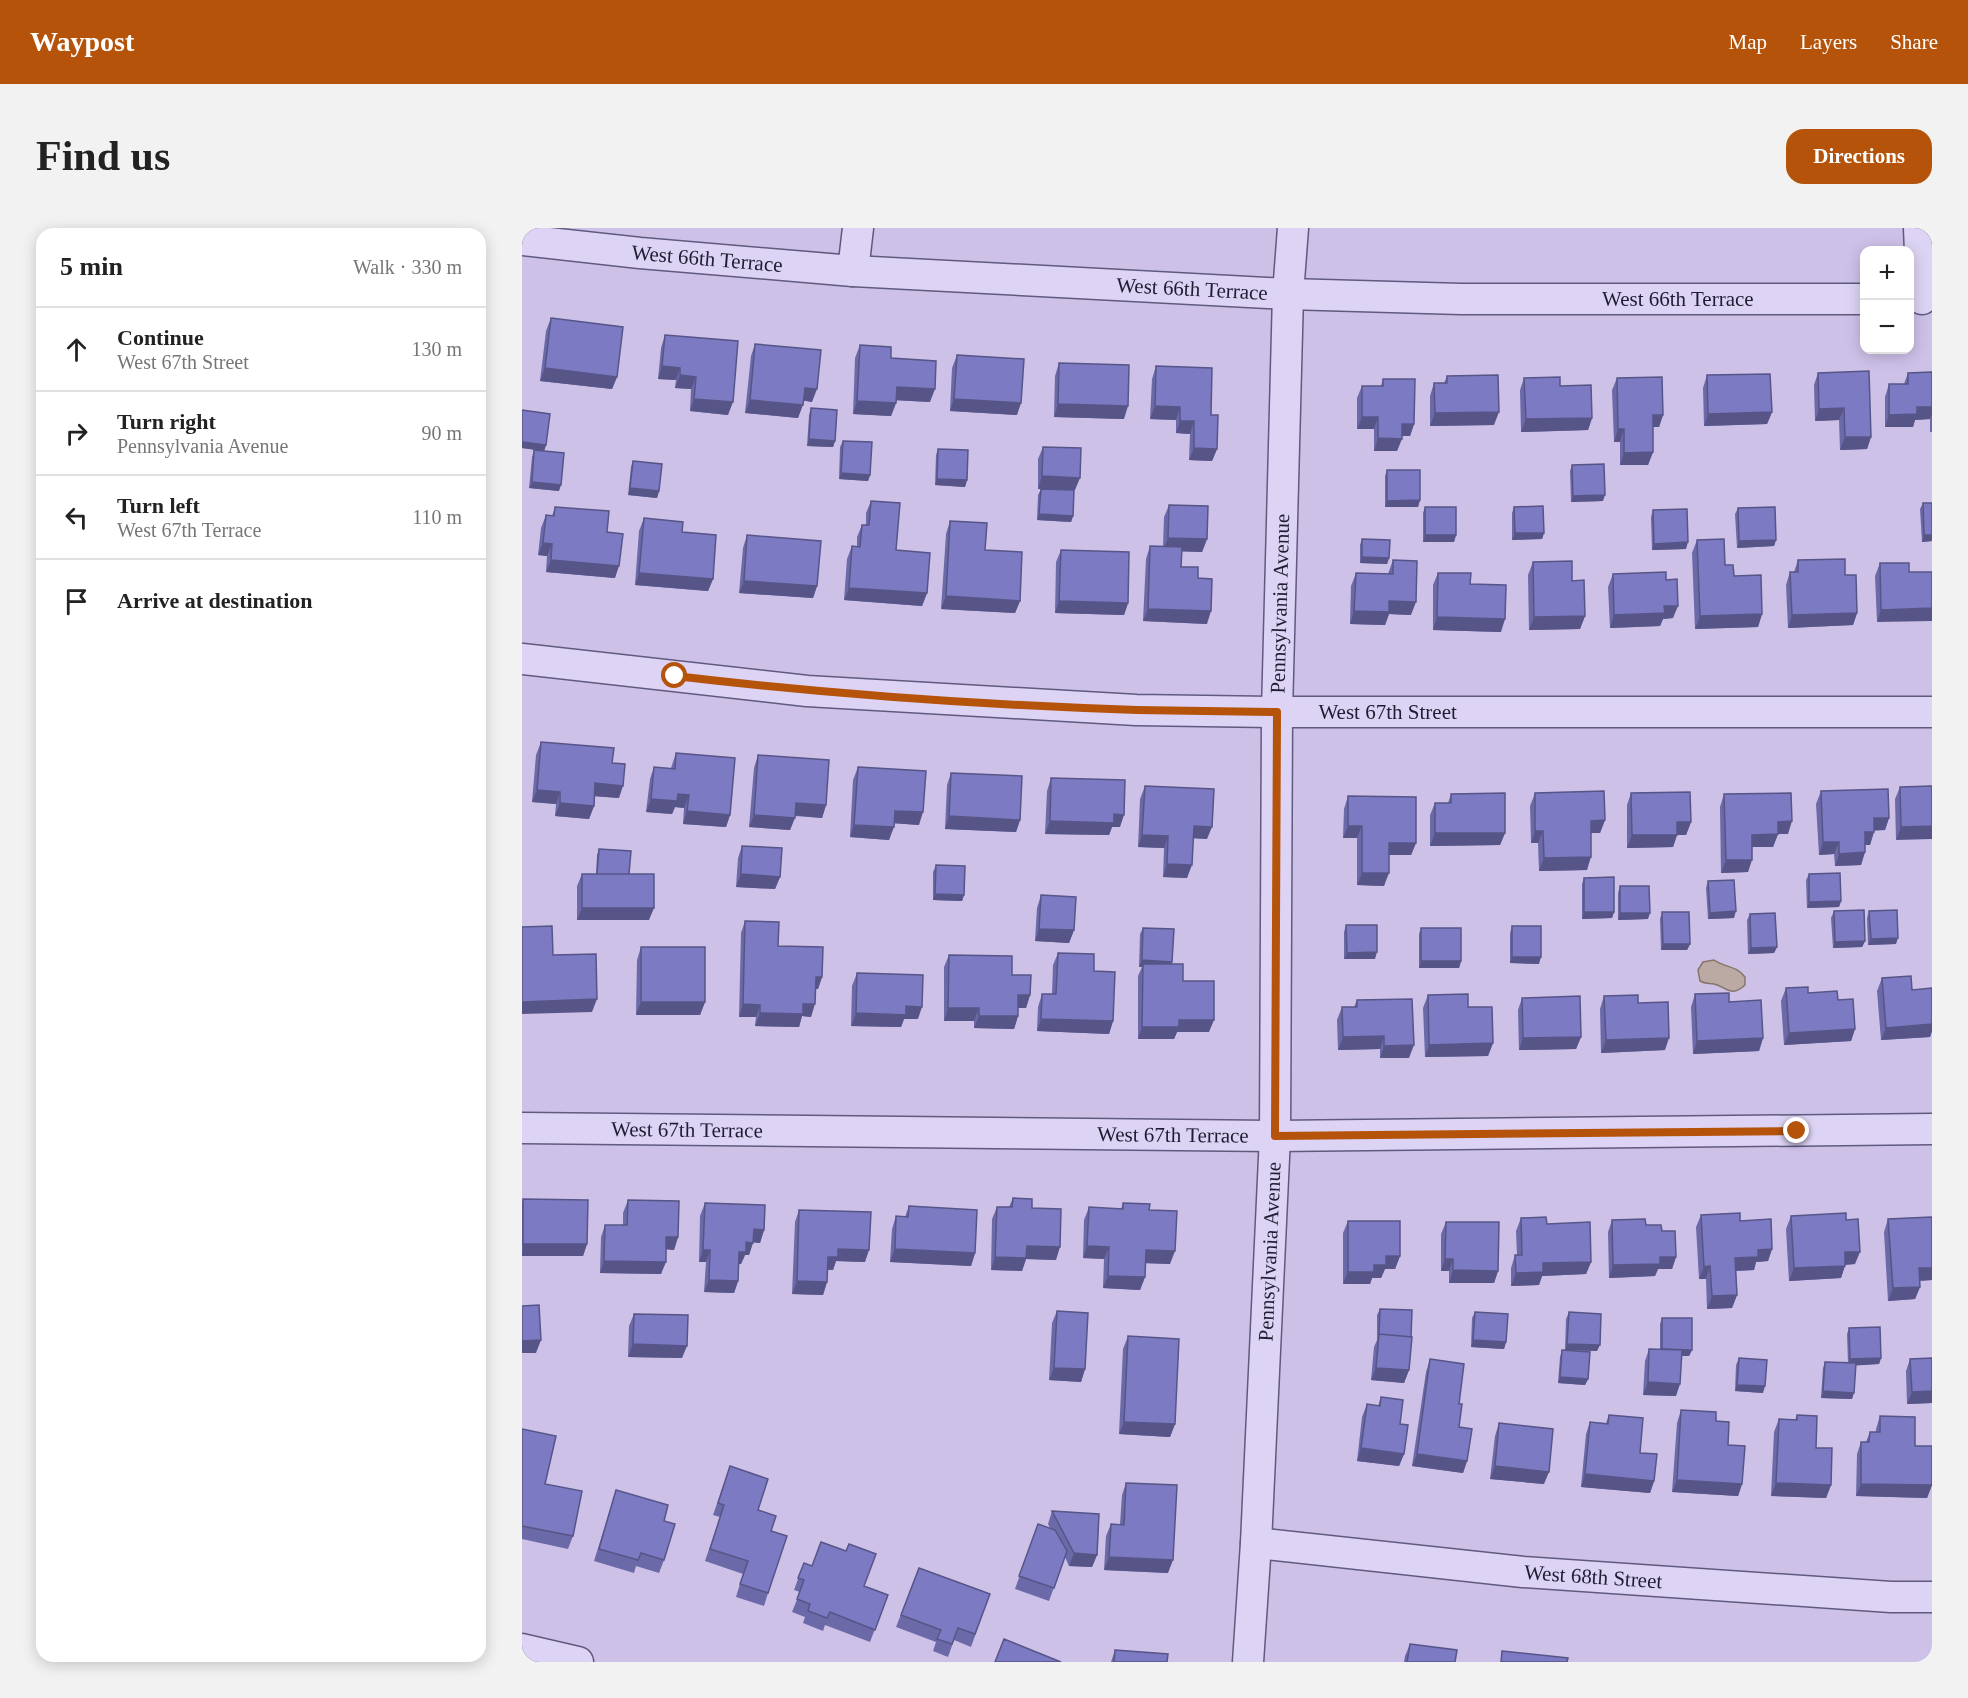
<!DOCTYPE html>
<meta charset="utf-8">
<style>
body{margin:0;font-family:Georgia,serif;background:#f2f2f2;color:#222}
.controls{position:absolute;right:18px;top:18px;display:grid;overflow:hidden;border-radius:12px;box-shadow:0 3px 15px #0003}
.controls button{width:54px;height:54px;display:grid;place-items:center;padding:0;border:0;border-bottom:2px solid #e0e0e0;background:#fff;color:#222;font:30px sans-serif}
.stop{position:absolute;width:18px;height:18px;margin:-14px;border:4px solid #b45309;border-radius:50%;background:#fff}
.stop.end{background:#b45309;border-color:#fff;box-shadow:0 2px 6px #0008}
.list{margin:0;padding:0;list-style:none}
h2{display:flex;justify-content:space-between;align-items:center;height:78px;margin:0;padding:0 24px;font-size:26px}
h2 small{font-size:20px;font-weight:400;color:#767676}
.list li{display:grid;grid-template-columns:39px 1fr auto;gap:18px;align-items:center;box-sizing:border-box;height:84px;padding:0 24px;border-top:2px solid #e0e0e0}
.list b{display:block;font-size:22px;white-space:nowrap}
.list p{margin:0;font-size:20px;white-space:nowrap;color:#767676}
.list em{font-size:20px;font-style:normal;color:#767676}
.icon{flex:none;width:33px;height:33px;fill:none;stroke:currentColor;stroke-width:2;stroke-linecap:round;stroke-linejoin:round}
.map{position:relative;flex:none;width:1410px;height:1434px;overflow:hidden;border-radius:18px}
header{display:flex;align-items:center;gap:36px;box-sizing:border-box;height:84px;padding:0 30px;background:#b45309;color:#fff}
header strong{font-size:28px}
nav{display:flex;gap:33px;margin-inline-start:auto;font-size:21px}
.intro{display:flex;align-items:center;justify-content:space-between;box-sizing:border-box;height:144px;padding:0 36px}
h1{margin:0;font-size:42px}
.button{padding:15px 27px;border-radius:18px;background:#b45309;color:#fff;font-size:21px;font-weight:700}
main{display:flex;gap:36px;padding:0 36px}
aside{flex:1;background:#fff;border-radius:18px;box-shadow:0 3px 15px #0003}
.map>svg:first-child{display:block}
.water{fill:#bbaaa3;stroke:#87756b;stroke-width:1.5}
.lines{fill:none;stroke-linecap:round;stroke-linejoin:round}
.minor-casing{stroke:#605a7f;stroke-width:33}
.minor{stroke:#ddd3f4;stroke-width:30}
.wall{fill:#6b69a7}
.shaded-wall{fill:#575588}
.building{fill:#7c7ac2;stroke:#575588;stroke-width:1.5}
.route{stroke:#b45309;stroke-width:8}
.labels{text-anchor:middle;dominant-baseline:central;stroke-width:5;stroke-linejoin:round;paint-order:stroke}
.street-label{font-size:21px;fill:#1f1d31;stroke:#dacff1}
</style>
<header>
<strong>Waypost</strong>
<nav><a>Map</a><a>Layers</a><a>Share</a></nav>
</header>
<div class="intro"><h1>Find us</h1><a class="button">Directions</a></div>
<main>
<aside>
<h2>5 min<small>Walk · 330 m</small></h2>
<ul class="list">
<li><svg class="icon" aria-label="ahead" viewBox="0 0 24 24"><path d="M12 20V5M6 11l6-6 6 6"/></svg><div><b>Continue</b><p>West 67th Street</p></div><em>130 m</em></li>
<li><svg class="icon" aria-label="right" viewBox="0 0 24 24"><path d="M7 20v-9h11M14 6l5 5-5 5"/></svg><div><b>Turn right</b><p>Pennsylvania Avenue</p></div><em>90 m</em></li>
<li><svg class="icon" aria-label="left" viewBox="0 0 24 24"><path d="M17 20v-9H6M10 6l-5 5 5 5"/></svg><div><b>Turn left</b><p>West 67th Terrace</p></div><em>110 m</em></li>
<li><svg class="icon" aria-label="arrive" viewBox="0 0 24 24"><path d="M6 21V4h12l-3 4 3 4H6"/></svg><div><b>Arrive at destination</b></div></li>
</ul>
</aside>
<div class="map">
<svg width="1410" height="1434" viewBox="0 0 1410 1434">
<rect width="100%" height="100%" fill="#cdc1e8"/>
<!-- water -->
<path class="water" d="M 1192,732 C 1203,740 1214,737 1223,749 L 1223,757 C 1209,770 1205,759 1192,756 C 1186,755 1183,756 1178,753 L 1176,742 L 1181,734 Z"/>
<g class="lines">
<defs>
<g id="minor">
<path d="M 1397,0 L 1400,71"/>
<path id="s1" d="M 0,12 L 118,25 L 331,43 L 766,66 L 939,71 L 1342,71"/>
<path d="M 331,43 L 336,0"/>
<path id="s2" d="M 0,431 L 285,463 L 614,482 L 755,484 L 1410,484"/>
<path id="s3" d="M 0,900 L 753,908 L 1410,901"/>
<path id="s4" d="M 734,1315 L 1001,1344 L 1369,1369 L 1410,1369"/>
<path d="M 0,1421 L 56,1434"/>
<path id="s5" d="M 726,1434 L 734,1315 L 753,908 L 755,484 L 766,66 L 771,0"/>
</g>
</defs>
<!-- minor casing -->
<use href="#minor" class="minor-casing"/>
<!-- minor -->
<use href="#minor" class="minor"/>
</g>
<!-- wall -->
<path class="wall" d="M 29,90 L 95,149 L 90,161 L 18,153 L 24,103 Z
M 143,107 L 206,187 L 168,183 L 169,161 L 153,160 L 154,152 L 136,151 L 139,120 Z
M 233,116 L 290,174 L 281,172 L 276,190 L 223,185 L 229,128 Z
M 338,117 L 369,130 L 408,174 L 374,172 L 374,175 L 369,188 L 331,186 L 333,130 Z
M 435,127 L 495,187 L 428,183 L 430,140 Z
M 537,135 L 602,191 L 532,189 L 533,148 Z
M 634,138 L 689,187 L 695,221 L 690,233 L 667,232 L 668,206 L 654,205 L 654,192 L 628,191 L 630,151 Z
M 1410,144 L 1410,204 L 1408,204 L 1408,191 L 1393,192 L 1391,199 L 1363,199 L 1363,169 L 1367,156 L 1382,156 L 1386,145 Z
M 1296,145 L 1349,209 L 1345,221 L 1318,222 L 1317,192 L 1293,193 L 1292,157 Z
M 1185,147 L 1250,184 L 1245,196 L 1182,198 L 1181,160 Z
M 925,148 L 972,197 L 908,198 L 908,168 L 912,155 L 922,155 Z
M 1002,150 L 1038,158 L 1070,190 L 1066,202 L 999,204 L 998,162 Z
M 1095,150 L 1141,187 L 1137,199 L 1131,199 L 1131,224 L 1126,237 L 1098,237 L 1098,214 L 1092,214 L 1090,162 Z
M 861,151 L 892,196 L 888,208 L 880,208 L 875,223 L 852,223 L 852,201 L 835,201 L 835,170 L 840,158 L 859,158 Z
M 289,180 L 313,213 L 311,219 L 285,218 L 287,187 Z
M 0,182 L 24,217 L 22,223 L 37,263 L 7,260 L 10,229 L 12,222 L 21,223 L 0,220 Z
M 321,213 L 348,247 L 346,253 L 317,251 L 318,219 Z
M 521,219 L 553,262 L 538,262 L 551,288 L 549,294 L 515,292 L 516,267 L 519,261 L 516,261 L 516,231 Z
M 416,221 L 445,252 L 443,259 L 413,257 L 414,227 Z
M 111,233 L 137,263 L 135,270 L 106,267 L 109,239 Z
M 1050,237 L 1081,273 L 1049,274 L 1048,243 Z
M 865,242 L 898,272 L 896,279 L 863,279 L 863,248 Z
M 349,273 L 374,322 L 405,365 L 400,378 L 322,372 L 325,331 L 330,318 L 335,319 L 335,309 L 340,297 L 344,297 L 344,285 Z
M 1401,275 L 1410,313 L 1400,314 L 1398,281 Z
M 647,277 L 685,311 L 680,324 L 660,323 L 659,339 L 676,350 L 685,396 L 621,393 L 624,331 L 628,318 L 641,319 L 642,289 Z
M 33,279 L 85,304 L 93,350 L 24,344 L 25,328 L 16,327 L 19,300 L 24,287 L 30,288 Z
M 903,279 L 934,307 L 932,314 L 901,314 L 901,285 Z
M 992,279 L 1022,305 L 1020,311 L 990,312 L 990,285 Z
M 1216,280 L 1254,312 L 1252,318 L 1215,320 L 1213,286 Z
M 1131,282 L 1164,321 L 1130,322 L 1129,289 Z
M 122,290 L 160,304 L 191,351 L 186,363 L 113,357 L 117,303 Z
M 428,293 L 463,322 L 498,373 L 493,385 L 419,381 L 424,306 Z
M 225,307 L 295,358 L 291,370 L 217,365 L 221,320 Z
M 840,311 L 867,330 L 865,336 L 838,335 L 838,317 Z
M 1175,312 L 1212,348 L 1240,386 L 1236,399 L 1173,401 L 1170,325 Z
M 539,322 L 606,375 L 602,387 L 533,385 L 534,334 Z
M 871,332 L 889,387 L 867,386 L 863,397 L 828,396 L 829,358 L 834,345 L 866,346 Z
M 1276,332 L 1323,347 L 1335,385 L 1331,397 L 1266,400 L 1264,357 L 1268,344 L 1272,344 Z
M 1011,334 L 1050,353 L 1063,388 L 1058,401 L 1007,402 L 1006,347 Z
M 1358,335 L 1387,335 L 1355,394 L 1353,348 Z
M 916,345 L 948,356 L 979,404 L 911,402 L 911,357 Z
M 1091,346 L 1144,352 L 1151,390 L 1141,391 L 1138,398 L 1088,400 L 1086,359 Z
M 19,514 L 90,535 L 97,570 L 73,568 L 72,578 L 67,591 L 33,588 L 34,576 L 10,574 L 14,527 Z
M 154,525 L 208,587 L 204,599 L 161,596 L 162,580 L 153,579 L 150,586 L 124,584 L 128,551 L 132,539 L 149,540 Z
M 236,527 L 304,577 L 300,590 L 273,588 L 268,602 L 227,599 L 232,540 Z
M 336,539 L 397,597 L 372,595 L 367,612 L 328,609 L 331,552 Z
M 429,545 L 498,592 L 494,604 L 423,601 L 425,557 Z
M 529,550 L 598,599 L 590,599 L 587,607 L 523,606 L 525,563 Z
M 623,558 L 685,611 L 671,610 L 665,650 L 641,649 L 642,620 L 616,619 L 618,571 Z
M 1410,558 L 1374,612 L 1373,571 L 1378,559 Z
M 1299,563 L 1367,590 L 1363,602 L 1352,602 L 1348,617 L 1343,617 L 1343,624 L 1339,637 L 1313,638 L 1312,626 L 1297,627 L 1294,576 Z
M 1013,565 L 1083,592 L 1078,605 L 1069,605 L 1065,642 L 1017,643 L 1016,615 L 1009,615 L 1008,578 Z
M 1109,565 L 1169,594 L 1164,607 L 1155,607 L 1151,619 L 1105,620 L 1105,577 Z
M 929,566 L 983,605 L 978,617 L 908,618 L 908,587 L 913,575 L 926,575 Z
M 1202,566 L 1266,606 L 1256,606 L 1251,619 L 1230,619 L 1226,644 L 1199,645 L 1198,579 Z
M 826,568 L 894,615 L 889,627 L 867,627 L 862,658 L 835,657 L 835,610 L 821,610 L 822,581 Z
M 220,618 L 258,649 L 253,661 L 214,659 L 216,630 Z
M 77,621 L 107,646 L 127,692 L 55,692 L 55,658 L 60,646 L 74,646 L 75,627 Z
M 414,637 L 442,667 L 440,673 L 411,672 L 411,644 Z
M 1287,646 L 1319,673 L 1317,679 L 1285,680 L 1284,652 Z
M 1062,650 L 1092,684 L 1090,690 L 1060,691 L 1060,656 Z
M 1186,653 L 1212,690 L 1186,691 L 1184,660 Z
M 1098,658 L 1126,691 L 1096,692 L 1096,665 Z
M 519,667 L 552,702 L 547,715 L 513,713 L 515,680 Z
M 1312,683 L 1343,713 L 1340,719 L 1311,720 L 1309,690 Z
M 1347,683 L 1374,716 L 1346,717 L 1345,690 Z
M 1140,684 L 1168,716 L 1165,722 L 1139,722 L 1138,691 Z
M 1228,686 L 1255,719 L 1252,725 L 1226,726 L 1225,692 Z
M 223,693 L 256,718 L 300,749 L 296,761 L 294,761 L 289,789 L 280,788 L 277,799 L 233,798 L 234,789 L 217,789 L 219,705 Z
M 824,697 L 853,731 L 822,731 L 822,704 Z
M 990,698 L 1017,736 L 988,735 L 988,705 Z
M 621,700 L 650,736 L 661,753 L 687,804 L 655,804 L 652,811 L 616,811 L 616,748 L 620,739 L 617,739 L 618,706 Z
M 899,700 L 939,733 L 937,740 L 897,740 L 897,706 Z
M 119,719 L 183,774 L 178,787 L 114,787 L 115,732 Z
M 536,725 L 572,743 L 591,793 L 587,806 L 515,803 L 516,779 L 520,766 L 530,766 L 531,737 Z
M 427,727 L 490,747 L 508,767 L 504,780 L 496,780 L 496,788 L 492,801 L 452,800 L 452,793 L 422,793 L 422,739 Z
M 335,745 L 396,791 L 382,791 L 379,799 L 329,798 L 330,758 Z
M 1360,750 L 1390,762 L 1410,765 L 1410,803 L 1408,809 L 1359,812 L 1355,763 Z
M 1264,760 L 1316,772 L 1333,801 L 1329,813 L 1262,817 L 1259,773 Z
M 1173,766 L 1241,810 L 1237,823 L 1171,826 L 1169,779 Z
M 906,767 L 946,779 L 971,815 L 966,828 L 903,829 L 901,780 Z
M 1082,768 L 1116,775 L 1143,822 L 1079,825 L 1078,781 Z
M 1000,770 L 1059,809 L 1054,821 L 997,822 L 996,782 Z
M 835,772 L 887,830 L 858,830 L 858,821 L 816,822 L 815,792 L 820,779 L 832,779 Z
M 491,970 L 510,980 L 534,1032 L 504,1031 L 500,1043 L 469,1042 L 470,991 L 475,979 L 487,979 Z
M 1,971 L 65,1016 L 61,1028 L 0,1028 L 0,975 Z
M 106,972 L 156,1009 L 152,1022 L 144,1021 L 139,1046 L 78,1045 L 79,1009 L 83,997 L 101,997 L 101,985 Z
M 183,975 L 242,1002 L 238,1015 L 231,1014 L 227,1027 L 223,1027 L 219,1036 L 217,1036 L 216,1053 L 212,1065 L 182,1064 L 184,1034 L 177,1034 L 178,988 Z
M 601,975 L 627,982 L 648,1036 L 623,1035 L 623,1049 L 618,1062 L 581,1060 L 582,1031 L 561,1030 L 562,992 L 567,979 L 599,981 Z
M 387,978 L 453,1025 L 449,1038 L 368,1034 L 370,1001 L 374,988 L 383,989 Z
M 277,982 L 343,1034 L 314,1033 L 311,1042 L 306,1042 L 305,1054 L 301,1067 L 270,1066 L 273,994 Z
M 1179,987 L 1250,1021 L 1246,1033 L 1234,1034 L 1232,1042 L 1214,1043 L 1215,1067 L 1210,1080 L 1185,1081 L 1184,1051 L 1177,1051 L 1174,999 Z
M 1269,988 L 1324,992 L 1333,1036 L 1323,1037 L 1319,1050 L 1267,1053 L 1264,1001 Z
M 999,990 L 1025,996 L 1069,1034 L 1064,1046 L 1020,1048 L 1017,1057 L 989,1058 L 989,1040 L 993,1027 L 995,1027 L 994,1003 Z
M 1366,991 L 1410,1052 L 1397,1053 L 1398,1059 L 1393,1071 L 1366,1073 L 1362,1004 Z
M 1090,992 L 1124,997 L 1140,1003 L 1154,1029 L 1150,1041 L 1136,1041 L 1133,1048 L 1087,1050 L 1086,1004 Z
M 826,993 L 878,1028 L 873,1041 L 863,1041 L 859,1050 L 850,1050 L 848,1056 L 821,1056 L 821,1005 Z
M 924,994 L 976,1043 L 972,1055 L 927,1055 L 927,1043 L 919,1043 L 919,1006 Z
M 858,1081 L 887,1142 L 882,1155 L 849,1152 L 852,1119 L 855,1112 L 855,1087 Z
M 535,1083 L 563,1141 L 559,1154 L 527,1152 L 530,1095 Z
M 953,1084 L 984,1114 L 982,1121 L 949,1119 L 950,1090 Z
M 1047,1084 L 1075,1123 L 1043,1122 L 1044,1091 Z
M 112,1086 L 160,1130 L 106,1129 L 107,1098 Z
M 1140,1090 L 1170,1122 L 1167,1128 L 1159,1128 L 1154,1168 L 1121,1167 L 1123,1133 L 1127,1121 L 1138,1121 L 1138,1096 Z
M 1327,1100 L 1359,1130 L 1357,1136 L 1334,1137 L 1330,1171 L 1299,1170 L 1301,1140 L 1303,1134 L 1326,1135 L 1325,1106 Z
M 606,1108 L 653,1196 L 648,1209 L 597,1206 L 601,1121 Z
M 1040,1122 L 1066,1151 L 1063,1157 L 1036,1155 L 1038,1129 Z
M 1217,1130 L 1241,1165 L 1213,1163 L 1214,1137 Z
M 1410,1130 L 1410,1175 L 1385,1176 L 1384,1143 L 1388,1131 Z
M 908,1131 L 937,1176 L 937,1199 L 945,1233 L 941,1245 L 890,1238 L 904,1144 Z
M 859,1169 L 878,1196 L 882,1226 L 877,1238 L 835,1233 L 840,1189 L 845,1176 L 856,1178 Z
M 1159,1182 L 1194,1193 L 1206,1217 L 1220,1256 L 1216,1268 L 1150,1264 L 1155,1195 Z
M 1087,1187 L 1118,1225 L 1132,1253 L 1128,1265 L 1059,1259 L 1064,1206 L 1068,1194 L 1084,1195 Z
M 1275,1187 L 1309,1257 L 1304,1270 L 1249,1268 L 1252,1204 L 1257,1191 L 1273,1192 Z
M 1358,1188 L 1393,1218 L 1410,1257 L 1405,1270 L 1334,1268 L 1335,1226 L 1339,1214 L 1344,1214 L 1348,1204 L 1354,1204 L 1354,1201 Z
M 977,1195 L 1022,1256 L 968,1251 L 973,1208 Z
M 0,1201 L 23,1256 L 51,1308 L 46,1321 L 0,1311 Z
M 208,1238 L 249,1303 L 246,1365 L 242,1378 L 214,1369 L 221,1346 L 183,1333 L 198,1289 L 191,1287 Z
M 604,1255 L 646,1345 L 582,1342 L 584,1308 L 589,1296 L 598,1296 L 600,1267 Z
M 94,1262 L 142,1293 L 142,1332 L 137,1345 L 114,1338 L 112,1345 L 72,1333 Z
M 530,1283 L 575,1327 L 570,1339 L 547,1338 L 543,1329 L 527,1373 L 493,1361 L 516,1296 L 528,1300 L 526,1296 Z
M 282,1335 L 366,1367 L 348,1414 L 303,1397 L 301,1403 L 281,1395 L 283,1389 L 270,1384 L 278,1364 L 272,1362 Z
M 397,1340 L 468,1366 L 449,1419 L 432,1412 L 426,1429 L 411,1423 L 414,1414 L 374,1399 Z
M 888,1416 L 933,1434 L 882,1434 L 883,1428 Z
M 593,1422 L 645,1434 L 589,1434 Z"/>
<!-- shaded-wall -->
<path class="shaded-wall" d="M 140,138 L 158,140 L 154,152 L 136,151 Z
M 23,140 L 95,149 L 90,161 L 18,153 Z
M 158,147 L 174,149 L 169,161 L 153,160 Z
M 375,159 L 413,161 L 408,174 L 370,172 Z
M 283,160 L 295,161 L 290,174 L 278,172 Z
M 172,171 L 211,174 L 206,187 L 168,183 Z
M 432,171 L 499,175 L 495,187 L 428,183 Z
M 228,172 L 281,177 L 276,190 L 223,185 Z
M 335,173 L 374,175 L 369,188 L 331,186 Z
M 536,176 L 606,178 L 602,191 L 532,189 Z
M 633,178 L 658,179 L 654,192 L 628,191 Z
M 1395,179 L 1410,179 L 1410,186 L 1408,191 L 1393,192 L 1391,199 L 1363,199 L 1367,187 Z
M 1322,180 L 1317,192 L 1293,193 L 1297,181 Z
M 977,184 L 972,197 L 908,198 L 913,185 Z
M 1250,184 L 1245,196 L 1182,198 L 1186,186 Z
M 1131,187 L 1141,187 L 1137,199 L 1126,199 Z
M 840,189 L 856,189 L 852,201 L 835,201 Z
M 1070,190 L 1066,202 L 999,204 L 1004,191 Z
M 658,193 L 672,193 L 668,206 L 654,205 Z
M 880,196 L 892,196 L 888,208 L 876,208 Z
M 1096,201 L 1102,201 L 1098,214 L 1092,214 Z
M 1323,209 L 1349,209 L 1345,221 L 1318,222 Z
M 856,210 L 880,211 L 875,223 L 852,223 Z
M 287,211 L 313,213 L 311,219 L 285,218 Z
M 0,214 L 24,217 L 22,223 L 0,220 Z
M 672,220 L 695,221 L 690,233 L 667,232 Z
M 1131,224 L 1126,237 L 1098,237 L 1102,225 Z
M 319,245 L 348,247 L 346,253 L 317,251 Z
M 520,248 L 558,250 L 553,262 L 516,261 Z
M 415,251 L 445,252 L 443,259 L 413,257 Z
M 10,254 L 39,257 L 37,263 L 7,260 Z
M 108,260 L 137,263 L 135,270 L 106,267 Z
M 1083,267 L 1081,273 L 1049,274 L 1051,268 Z
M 898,272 L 896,279 L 863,279 L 865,273 Z
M 517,286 L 551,288 L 549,294 L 515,292 Z
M 993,305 L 1022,305 L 1020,311 L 990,312 Z
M 903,307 L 934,307 L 932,314 L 901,314 Z
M 1402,307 L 1410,307 L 1410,313 L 1400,314 Z
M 646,310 L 685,311 L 680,324 L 641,323 Z
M 1254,312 L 1252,318 L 1215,320 L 1217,313 Z
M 1166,314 L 1164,321 L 1130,322 L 1132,316 Z
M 21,315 L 30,316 L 25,328 L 16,327 Z
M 840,329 L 867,330 L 865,336 L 838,335 Z
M 29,332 L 97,338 L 93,350 L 24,344 Z
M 117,345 L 191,351 L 186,363 L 113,357 Z
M 222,353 L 295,358 L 291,370 L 217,365 Z
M 327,360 L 405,365 L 400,378 L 322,372 Z
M 424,368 L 498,373 L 493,385 L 419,381 Z
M 537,373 L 606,375 L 602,387 L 533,385 Z
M 867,373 L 894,374 L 889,387 L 867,386 L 863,397 L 828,396 L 832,383 Z
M 1142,378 L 1156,378 L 1151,390 L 1141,391 L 1138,398 L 1088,400 L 1092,387 Z
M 1410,380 L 1410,393 L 1355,394 L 1359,382 Z
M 626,381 L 689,383 L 685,396 L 621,393 Z
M 1335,385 L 1331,397 L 1266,400 L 1270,387 Z
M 1240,386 L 1236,399 L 1173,401 L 1178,388 Z
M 1063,388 L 1058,401 L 1007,402 L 1012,389 Z
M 915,389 L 983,391 L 979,404 L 911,402 Z
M 73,555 L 101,558 L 97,570 L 69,568 Z
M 15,562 L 38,564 L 34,576 L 10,574 Z
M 156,566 L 167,567 L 162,580 L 153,579 L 150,586 L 124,584 L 129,571 Z
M 38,575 L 72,578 L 67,591 L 33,588 Z
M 274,575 L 304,577 L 300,590 L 270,587 Z
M 165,583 L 208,587 L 204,599 L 161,596 Z
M 373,583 L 401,584 L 397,597 L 368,595 Z
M 592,586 L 602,587 L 598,599 L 590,599 L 587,607 L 523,606 L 528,593 Z
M 232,587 L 273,590 L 268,602 L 227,599 Z
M 427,588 L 498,592 L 494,604 L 423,601 Z
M 1352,590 L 1367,590 L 1363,602 L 1347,603 Z
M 1083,592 L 1078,605 L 1064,605 L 1069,593 Z
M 1270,593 L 1266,606 L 1251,606 L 1256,594 Z
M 1155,594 L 1169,594 L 1164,607 L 1150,607 Z
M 332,597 L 372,599 L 367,612 L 328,609 Z
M 672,598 L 690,599 L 685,611 L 667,610 Z
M 826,598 L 840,598 L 835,610 L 821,610 Z
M 1410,598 L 1410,611 L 1374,612 L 1379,599 Z
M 1013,603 L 1021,603 L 1016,615 L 1009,615 Z
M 1343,604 L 1352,604 L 1348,617 L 1338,617 Z
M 913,605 L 983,605 L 978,617 L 908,618 Z
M 1256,606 L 1251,619 L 1225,619 L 1230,607 Z
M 620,607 L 646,608 L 642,620 L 616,619 Z
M 1110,607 L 1155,607 L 1151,619 L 1105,620 Z
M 1301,614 L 1317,614 L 1312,626 L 1297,627 Z
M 867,615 L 894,615 L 889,627 L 863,627 Z
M 1343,624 L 1339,637 L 1313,638 L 1317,626 Z
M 1069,629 L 1065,642 L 1017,643 L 1022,630 Z
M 1204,632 L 1230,632 L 1226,644 L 1199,645 Z
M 645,636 L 670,637 L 665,650 L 641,649 Z
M 840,645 L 867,645 L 862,658 L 835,657 Z
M 219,646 L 258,649 L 253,661 L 214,659 Z
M 413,666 L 442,667 L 440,673 L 411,672 Z
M 1319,673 L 1317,679 L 1285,680 L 1287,674 Z
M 60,680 L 132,680 L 127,692 L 55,692 Z
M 1214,683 L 1212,690 L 1186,691 L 1188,685 Z
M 1062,684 L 1092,684 L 1090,690 L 1060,691 Z
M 1098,685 L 1128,685 L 1126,691 L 1096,692 Z
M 517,701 L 552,702 L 547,715 L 513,713 Z
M 1376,710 L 1374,716 L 1346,717 L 1349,711 Z
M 1343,713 L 1340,719 L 1311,720 L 1313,714 Z
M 1141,716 L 1168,716 L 1165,722 L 1139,722 Z
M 1255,719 L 1252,725 L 1226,726 L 1229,720 Z
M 855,724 L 853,731 L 822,731 L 825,725 Z
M 990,729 L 1019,729 L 1017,736 L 988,735 Z
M 620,732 L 650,734 L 648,740 L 621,736 L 620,739 L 617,739 Z
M 899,733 L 939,733 L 937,740 L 897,740 Z
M 294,749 L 300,749 L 296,761 L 289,761 Z
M 496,767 L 508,767 L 504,780 L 492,780 Z
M 75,771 L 70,784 L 0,786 L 0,774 Z
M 119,774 L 183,774 L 178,787 L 114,787 Z
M 221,776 L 238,777 L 234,789 L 217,789 Z
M 281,776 L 293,776 L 289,789 L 280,788 L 277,799 L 233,798 L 238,785 Z
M 384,778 L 400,779 L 396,791 L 382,791 L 379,799 L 329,798 L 334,785 Z
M 426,780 L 457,780 L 452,793 L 422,793 Z
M 457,788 L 496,788 L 492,801 L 452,800 Z
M 519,791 L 591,793 L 587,806 L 515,803 Z
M 657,792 L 692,792 L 687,804 L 655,804 L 652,811 L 616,811 L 620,799 Z
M 1410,796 L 1410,803 L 1408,809 L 1359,812 L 1364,800 Z
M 1333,801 L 1329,813 L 1262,817 L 1267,805 Z
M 862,808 L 858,821 L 816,822 L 821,809 Z
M 1059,809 L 1054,821 L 997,822 L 1001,810 Z
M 1147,810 L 1143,822 L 1079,825 L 1084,812 Z
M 1241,810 L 1237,823 L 1171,826 L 1175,813 Z
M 971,815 L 966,828 L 903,829 L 907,817 Z
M 892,817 L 887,830 L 858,830 L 862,818 Z
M 232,1001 L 242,1002 L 238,1015 L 227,1014 Z
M 144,1009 L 156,1009 L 152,1022 L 139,1021 Z
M 224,1014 L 231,1015 L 227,1027 L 223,1027 L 219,1036 L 213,1036 L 217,1024 Z
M 1,1016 L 65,1016 L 61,1028 L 0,1028 Z
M 505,1018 L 538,1019 L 534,1032 L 504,1031 L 500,1043 L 469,1042 L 473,1029 Z
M 565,1018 L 587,1019 L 582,1031 L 561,1030 Z
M 316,1021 L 347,1022 L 343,1034 L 314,1033 L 311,1042 L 301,1041 L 306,1029 Z
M 373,1021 L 453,1025 L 449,1038 L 368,1034 Z
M 1250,1021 L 1246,1033 L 1234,1034 L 1232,1042 L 1208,1043 L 1213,1030 L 1236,1022 Z
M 181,1022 L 188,1022 L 184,1034 L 177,1034 Z
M 624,1022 L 653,1023 L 648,1036 L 619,1035 Z
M 1323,1024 L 1338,1024 L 1333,1036 L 1318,1037 Z
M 864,1028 L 878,1028 L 873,1041 L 863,1041 L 859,1050 L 850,1050 L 848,1056 L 821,1056 L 826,1044 L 852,1037 Z
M 1138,1029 L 1154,1029 L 1150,1041 L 1136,1041 L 1133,1048 L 1087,1050 L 1091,1037 Z
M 923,1031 L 931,1031 L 927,1043 L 919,1043 Z
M 82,1033 L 144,1034 L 139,1046 L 78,1045 Z
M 1069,1034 L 1064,1046 L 1020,1048 L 1017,1057 L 989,1058 L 994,1045 L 1021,1035 Z
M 1188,1038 L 1184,1051 L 1177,1051 L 1182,1039 Z
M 1323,1038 L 1319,1050 L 1267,1053 L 1272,1040 Z
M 1397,1040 L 1410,1040 L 1410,1052 L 1392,1053 Z
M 931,1042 L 976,1043 L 972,1055 L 927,1055 Z
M 586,1048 L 623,1049 L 618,1062 L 581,1060 Z
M 187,1052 L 216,1053 L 212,1065 L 182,1064 Z
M 275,1053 L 305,1054 L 301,1067 L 270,1066 Z
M 1398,1059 L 1393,1071 L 1366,1073 L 1371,1060 Z
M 1215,1067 L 1210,1080 L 1185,1081 L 1190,1068 Z
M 19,1112 L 14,1125 L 0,1125 L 0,1113 Z
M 951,1112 L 984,1114 L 982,1121 L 949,1119 Z
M 111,1116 L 165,1118 L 160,1130 L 106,1129 Z
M 1045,1116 L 1078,1117 L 1075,1123 L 1043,1122 Z
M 1140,1121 L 1170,1122 L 1167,1128 L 1138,1128 Z
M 1359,1130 L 1357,1136 L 1326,1138 L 1328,1131 Z
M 532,1140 L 563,1141 L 559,1154 L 527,1152 Z
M 854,1140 L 887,1142 L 882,1155 L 849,1152 Z
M 1038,1149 L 1066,1151 L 1063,1157 L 1036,1155 Z
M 1126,1154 L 1158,1156 L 1154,1168 L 1121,1167 Z
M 1215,1157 L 1243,1158 L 1241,1165 L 1213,1163 Z
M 1301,1163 L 1332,1165 L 1330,1171 L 1299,1170 Z
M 1410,1163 L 1410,1175 L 1385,1176 L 1390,1164 Z
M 602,1194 L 653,1196 L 648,1209 L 597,1206 Z
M 839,1220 L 882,1226 L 877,1238 L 835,1233 Z
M 895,1226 L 945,1233 L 941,1245 L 890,1238 Z
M 973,1238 L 1027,1244 L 1022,1256 L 968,1251 Z
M 1063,1246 L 1132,1253 L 1128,1265 L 1059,1259 Z
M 1155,1252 L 1220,1256 L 1216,1268 L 1150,1264 Z
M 1254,1255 L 1309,1257 L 1304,1270 L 1249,1268 Z
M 1339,1256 L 1410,1257 L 1405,1270 L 1334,1268 Z
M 552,1325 L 575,1327 L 570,1339 L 547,1338 Z
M 587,1329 L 651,1332 L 646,1345 L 582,1342 Z"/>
<!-- building -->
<path class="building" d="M 29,90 L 101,99 L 95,149 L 23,140 Z
M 143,107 L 216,113 L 211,174 L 172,171 L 174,149 L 158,147 L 158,140 L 140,138 Z
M 233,116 L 299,122 L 295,161 L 283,160 L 281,177 L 228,172 Z
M 338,117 L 369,119 L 369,130 L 414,133 L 413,161 L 375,159 L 374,175 L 335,173 Z
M 435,127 L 502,131 L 499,175 L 432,171 Z
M 537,135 L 607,137 L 606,178 L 536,176 Z
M 634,138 L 690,140 L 689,187 L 696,187 L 695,221 L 672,220 L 672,193 L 658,193 L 658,179 L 633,178 Z
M 1347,143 L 1349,209 L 1323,209 L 1322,180 L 1297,181 L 1296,145 Z
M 1410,144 L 1410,179 L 1395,179 L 1395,186 L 1367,187 L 1367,156 L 1386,156 L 1386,145 Z
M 1248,146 L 1250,184 L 1186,186 L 1185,147 Z
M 976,147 L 977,184 L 913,185 L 912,155 L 925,155 L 925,148 Z
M 1038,149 L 1038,158 L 1069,157 L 1070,190 L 1004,191 L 1002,150 Z
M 1140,149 L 1141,187 L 1131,187 L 1131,224 L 1102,225 L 1102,201 L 1096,201 L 1095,150 Z
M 861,151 L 893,151 L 892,196 L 880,196 L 880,211 L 856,210 L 856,189 L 840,189 L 840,158 L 861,158 Z
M 289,180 L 315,182 L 313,213 L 287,211 Z
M 0,182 L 28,186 L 24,217 L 0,214 Z
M 321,213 L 350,214 L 348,247 L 319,245 Z
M 521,219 L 559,220 L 558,250 L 520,248 Z
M 416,221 L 446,222 L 445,252 L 415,251 Z
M 12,222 L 42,225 L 39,257 L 10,254 Z
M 111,233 L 140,236 L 137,263 L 108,260 Z
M 1082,236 L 1083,267 L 1051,268 L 1050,237 Z
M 865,242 L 898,242 L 898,272 L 865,273 Z
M 519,261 L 552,262 L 551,288 L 517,286 Z
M 349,273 L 378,275 L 374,322 L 408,325 L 405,365 L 327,360 L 330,318 L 338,319 L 340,297 L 347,297 Z
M 1401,275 L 1410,275 L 1410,307 L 1402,307 Z
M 647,277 L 686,278 L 685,311 L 646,310 Z
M 1021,278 L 1022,305 L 993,305 L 992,279 Z
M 33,279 L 87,283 L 85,304 L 101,306 L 97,338 L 29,332 L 30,316 L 21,315 L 24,287 L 32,288 Z
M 903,279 L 934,279 L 934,307 L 903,307 Z
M 1253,279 L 1254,312 L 1217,313 L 1216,280 Z
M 1165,281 L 1166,314 L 1132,316 L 1131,282 Z
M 122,290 L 161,294 L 160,304 L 194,307 L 191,351 L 117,345 Z
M 428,293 L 465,295 L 463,322 L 500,324 L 498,373 L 424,368 Z
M 225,307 L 299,313 L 295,358 L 222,353 Z
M 840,311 L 868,312 L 867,330 L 840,329 Z
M 1202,311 L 1203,337 L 1211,337 L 1212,348 L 1239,347 L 1240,386 L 1178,388 L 1175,312 Z
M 628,318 L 660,319 L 659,339 L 676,339 L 676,350 L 690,351 L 689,383 L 626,381 Z
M 539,322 L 607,324 L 606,375 L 537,373 Z
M 1323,331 L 1323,347 L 1334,347 L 1335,385 L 1270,387 L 1268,344 L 1276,344 L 1276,332 Z
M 871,332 L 895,333 L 894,374 L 867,373 L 867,384 L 832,383 L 834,345 L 871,346 Z
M 1050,333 L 1050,353 L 1062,352 L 1063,388 L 1012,389 L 1011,334 Z
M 1358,335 L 1387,335 L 1387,344 L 1410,344 L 1410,380 L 1359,382 Z
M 1144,344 L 1144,352 L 1155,351 L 1156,378 L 1142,378 L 1143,385 L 1092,387 L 1091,346 Z
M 916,345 L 949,345 L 948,356 L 984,357 L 983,391 L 915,389 Z
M 19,514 L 92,520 L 90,535 L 103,536 L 101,558 L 73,555 L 72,578 L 38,575 L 38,564 L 15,562 Z
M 154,525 L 213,530 L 208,587 L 165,583 L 167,567 L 156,566 L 155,573 L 129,571 L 132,539 L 153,541 Z
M 236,527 L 307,532 L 304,577 L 274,575 L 273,590 L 232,587 Z
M 336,539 L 404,543 L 401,584 L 373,583 L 372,599 L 332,597 Z
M 429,545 L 500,548 L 498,592 L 427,588 Z
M 529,550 L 603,552 L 602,587 L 592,586 L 592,595 L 528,593 Z
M 623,558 L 692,561 L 690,599 L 672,598 L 670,637 L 645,636 L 646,608 L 620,607 Z
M 1410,558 L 1410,598 L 1379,599 L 1378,559 Z
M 1366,561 L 1367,590 L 1352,590 L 1352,604 L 1343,604 L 1343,624 L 1317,626 L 1317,614 L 1301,614 L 1299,563 Z
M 1082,563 L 1083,592 L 1069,593 L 1069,629 L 1022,630 L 1021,603 L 1013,603 L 1013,565 Z
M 1168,564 L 1169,594 L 1155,594 L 1155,607 L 1110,607 L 1109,565 Z
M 983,565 L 983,605 L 913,605 L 913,575 L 929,575 L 929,566 Z
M 1269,565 L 1270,593 L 1256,594 L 1256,606 L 1230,607 L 1230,632 L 1204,632 L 1202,566 Z
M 826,568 L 894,569 L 894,615 L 867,615 L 867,645 L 840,645 L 840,598 L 826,598 Z
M 220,618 L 260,620 L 258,649 L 219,646 Z
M 77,621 L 109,623 L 107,646 L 75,646 Z
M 414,637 L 443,638 L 442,667 L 413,666 Z
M 1318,645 L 1319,673 L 1287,674 L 1287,646 Z
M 60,646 L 132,646 L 132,680 L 60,680 Z
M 1092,649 L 1092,684 L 1062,684 L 1062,650 Z
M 1212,652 L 1214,683 L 1188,685 L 1186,653 Z
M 1098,658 L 1127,658 L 1128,685 L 1098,685 Z
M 519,667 L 554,669 L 552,702 L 517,701 Z
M 1342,682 L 1343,713 L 1313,714 L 1312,683 Z
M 1375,682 L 1376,710 L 1349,711 L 1347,683 Z
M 1140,684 L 1167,684 L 1168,716 L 1141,716 Z
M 1253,685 L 1255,719 L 1229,720 L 1228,686 Z
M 223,693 L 257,694 L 256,718 L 301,719 L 300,749 L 294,749 L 293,776 L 281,776 L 281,786 L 238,785 L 238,777 L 221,776 Z
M 824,697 L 855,697 L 855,724 L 825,725 Z
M 30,698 L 31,727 L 74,726 L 75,771 L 0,774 L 0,699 Z
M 990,698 L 1019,698 L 1019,729 L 990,729 Z
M 621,700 L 652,701 L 650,734 L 620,732 Z
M 899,700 L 939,700 L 939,733 L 899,733 Z
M 119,719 L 183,719 L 183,774 L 119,774 Z
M 536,725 L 572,726 L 572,743 L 593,744 L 591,793 L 519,791 L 520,766 L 534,766 Z
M 427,727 L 490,728 L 490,747 L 509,747 L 508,767 L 496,767 L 496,788 L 457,788 L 457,780 L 426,780 Z
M 621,736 L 661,736 L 661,753 L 692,753 L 692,792 L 657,792 L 657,799 L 620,799 Z
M 335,745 L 401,747 L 400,779 L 384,778 L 384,787 L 334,785 Z
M 1389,748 L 1390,762 L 1410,760 L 1410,796 L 1364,800 L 1360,750 Z
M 1286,759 L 1286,765 L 1315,763 L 1316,772 L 1331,771 L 1333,801 L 1267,805 L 1264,760 Z
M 1207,765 L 1207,774 L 1239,772 L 1241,810 L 1175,813 L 1173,766 Z
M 946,766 L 946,779 L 970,779 L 971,815 L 907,817 L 906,767 Z
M 1116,767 L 1116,775 L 1146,774 L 1147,810 L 1084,812 L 1082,768 Z
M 1058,768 L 1059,809 L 1001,810 L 1000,770 Z
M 890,771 L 892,817 L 862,818 L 862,808 L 821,809 L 820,779 L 835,779 L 835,772 Z
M 491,970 L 510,971 L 510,980 L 539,981 L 538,1019 L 505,1018 L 504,1030 L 473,1029 L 475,979 L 490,979 Z
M 1,971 L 66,972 L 65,1016 L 1,1016 Z
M 106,972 L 157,973 L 156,1009 L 144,1009 L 144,1034 L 82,1033 L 83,997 L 105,997 Z
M 183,975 L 243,977 L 242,1002 L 232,1001 L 231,1015 L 224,1014 L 224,1024 L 217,1024 L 216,1053 L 187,1052 L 188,1022 L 181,1022 Z
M 601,975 L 628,976 L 627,982 L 655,983 L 653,1023 L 624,1022 L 623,1049 L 586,1048 L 587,1019 L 565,1018 L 567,979 L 601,981 Z
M 387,978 L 455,982 L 453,1025 L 373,1021 L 374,988 L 386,989 Z
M 277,982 L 349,984 L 347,1022 L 316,1021 L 316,1029 L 306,1029 L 305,1054 L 275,1053 Z
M 1218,985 L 1218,993 L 1249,991 L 1250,1021 L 1236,1022 L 1236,1029 L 1213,1030 L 1215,1067 L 1190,1068 L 1188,1038 L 1182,1039 L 1179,987 Z
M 1324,985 L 1324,992 L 1336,991 L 1338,1024 L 1323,1024 L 1323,1038 L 1272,1040 L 1269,988 Z
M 1024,989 L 1025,996 L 1068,994 L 1069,1034 L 1021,1035 L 1021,1044 L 994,1045 L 993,1027 L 1000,1027 L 999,990 Z
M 1410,989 L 1410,1040 L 1397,1040 L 1398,1059 L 1371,1060 L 1366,991 Z
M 1123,991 L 1124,997 L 1139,997 L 1140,1003 L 1153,1003 L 1154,1029 L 1138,1029 L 1138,1036 L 1091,1037 L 1090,992 Z
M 826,993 L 878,993 L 878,1028 L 864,1028 L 864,1037 L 852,1037 L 852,1044 L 826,1044 Z
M 924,994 L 977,994 L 976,1043 L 931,1042 L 931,1031 L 923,1031 Z
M 17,1077 L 19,1112 L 0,1113 L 0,1078 Z
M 858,1081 L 890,1082 L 889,1109 L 857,1106 Z
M 535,1083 L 566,1085 L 563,1141 L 532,1140 Z
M 953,1084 L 986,1086 L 984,1114 L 951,1112 Z
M 1047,1084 L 1079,1086 L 1078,1117 L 1045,1116 Z
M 112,1086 L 166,1087 L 165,1118 L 111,1116 Z
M 1140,1090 L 1170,1090 L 1170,1122 L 1140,1121 Z
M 1358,1099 L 1359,1130 L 1328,1131 L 1327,1100 Z
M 857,1106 L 890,1109 L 887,1142 L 854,1140 Z
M 606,1108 L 657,1111 L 653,1196 L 602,1194 Z
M 1127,1121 L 1160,1122 L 1158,1156 L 1126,1154 Z
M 1040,1122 L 1068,1124 L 1066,1151 L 1038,1149 Z
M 1217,1130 L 1245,1132 L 1243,1158 L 1215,1157 Z
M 1410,1130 L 1410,1163 L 1390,1164 L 1388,1131 Z
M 908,1131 L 942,1136 L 937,1176 L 940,1176 L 937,1199 L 950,1201 L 945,1233 L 895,1226 Z
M 1303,1134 L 1334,1135 L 1332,1165 L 1301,1163 Z
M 859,1169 L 881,1172 L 878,1196 L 886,1197 L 882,1226 L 839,1220 L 845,1176 L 858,1178 Z
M 1159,1182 L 1194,1184 L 1194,1193 L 1207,1194 L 1206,1217 L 1223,1218 L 1220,1256 L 1155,1252 Z
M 1087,1187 L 1121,1190 L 1118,1225 L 1135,1226 L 1132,1253 L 1063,1246 L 1068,1194 L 1086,1196 Z
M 1275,1187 L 1295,1188 L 1294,1220 L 1310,1220 L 1309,1257 L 1254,1255 L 1257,1191 L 1275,1192 Z
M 1358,1188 L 1393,1189 L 1393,1218 L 1410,1218 L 1410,1257 L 1339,1256 L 1339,1214 L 1347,1214 L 1348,1204 L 1358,1204 Z
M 977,1195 L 1031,1201 L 1027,1244 L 973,1238 Z
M 0,1201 L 34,1208 L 23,1256 L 60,1263 L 51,1308 L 0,1298 Z
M 208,1238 L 246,1251 L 236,1282 L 254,1288 L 249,1303 L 265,1308 L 246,1365 L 218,1356 L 226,1333 L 188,1321 L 202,1277 L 196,1275 Z
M 604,1255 L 655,1257 L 651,1332 L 587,1329 L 589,1296 L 602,1297 Z
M 94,1262 L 146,1277 L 142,1293 L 153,1296 L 142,1332 L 119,1325 L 116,1332 L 77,1321 Z
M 530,1283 L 577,1286 L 575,1327 L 552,1325 Z
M 516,1296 L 533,1302 L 545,1323 L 532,1360 L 497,1348 Z
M 299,1314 L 324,1323 L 327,1316 L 354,1326 L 342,1358 L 366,1367 L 353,1402 L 308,1384 L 305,1390 L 286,1383 L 288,1376 L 275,1371 L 282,1352 L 276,1350 L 282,1335 L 290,1338 Z
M 397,1340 L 468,1366 L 453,1406 L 436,1400 L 430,1416 L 415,1411 L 419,1402 L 379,1387 Z
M 482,1411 L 539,1434 L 473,1434 Z
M 888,1416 L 935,1422 L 933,1434 L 885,1434 Z
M 593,1422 L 646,1426 L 645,1434 L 592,1434 Z
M 980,1423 L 1046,1430 L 1045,1434 L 979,1434 Z"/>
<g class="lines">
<!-- route -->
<path class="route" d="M 153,448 C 306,466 460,477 615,482 C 661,483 708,483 755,484 L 753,908 L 1275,903"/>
</g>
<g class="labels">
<!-- street labels -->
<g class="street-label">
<text stroke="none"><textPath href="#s1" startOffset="186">West 66th Terrace</textPath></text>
<text stroke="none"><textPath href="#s1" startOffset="672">West 66th Terrace</textPath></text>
<text stroke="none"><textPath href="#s1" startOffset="1158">West 66th Terrace</textPath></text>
<text stroke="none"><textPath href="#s5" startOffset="1059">Pennsylvania Avenue</textPath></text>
<text stroke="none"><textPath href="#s2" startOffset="868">West 67th Street</textPath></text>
<text stroke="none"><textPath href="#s3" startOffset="165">West 67th Terrace</textPath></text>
<text stroke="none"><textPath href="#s3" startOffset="651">West 67th Terrace</textPath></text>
<text stroke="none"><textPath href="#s5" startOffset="411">Pennsylvania Avenue</textPath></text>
<text stroke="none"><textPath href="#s4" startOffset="339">West 68th Street</textPath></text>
</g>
</g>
</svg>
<div class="controls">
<button>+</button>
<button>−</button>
</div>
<div class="stop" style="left:153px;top:448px"></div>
<div class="stop end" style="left:1275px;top:903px"></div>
</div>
</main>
